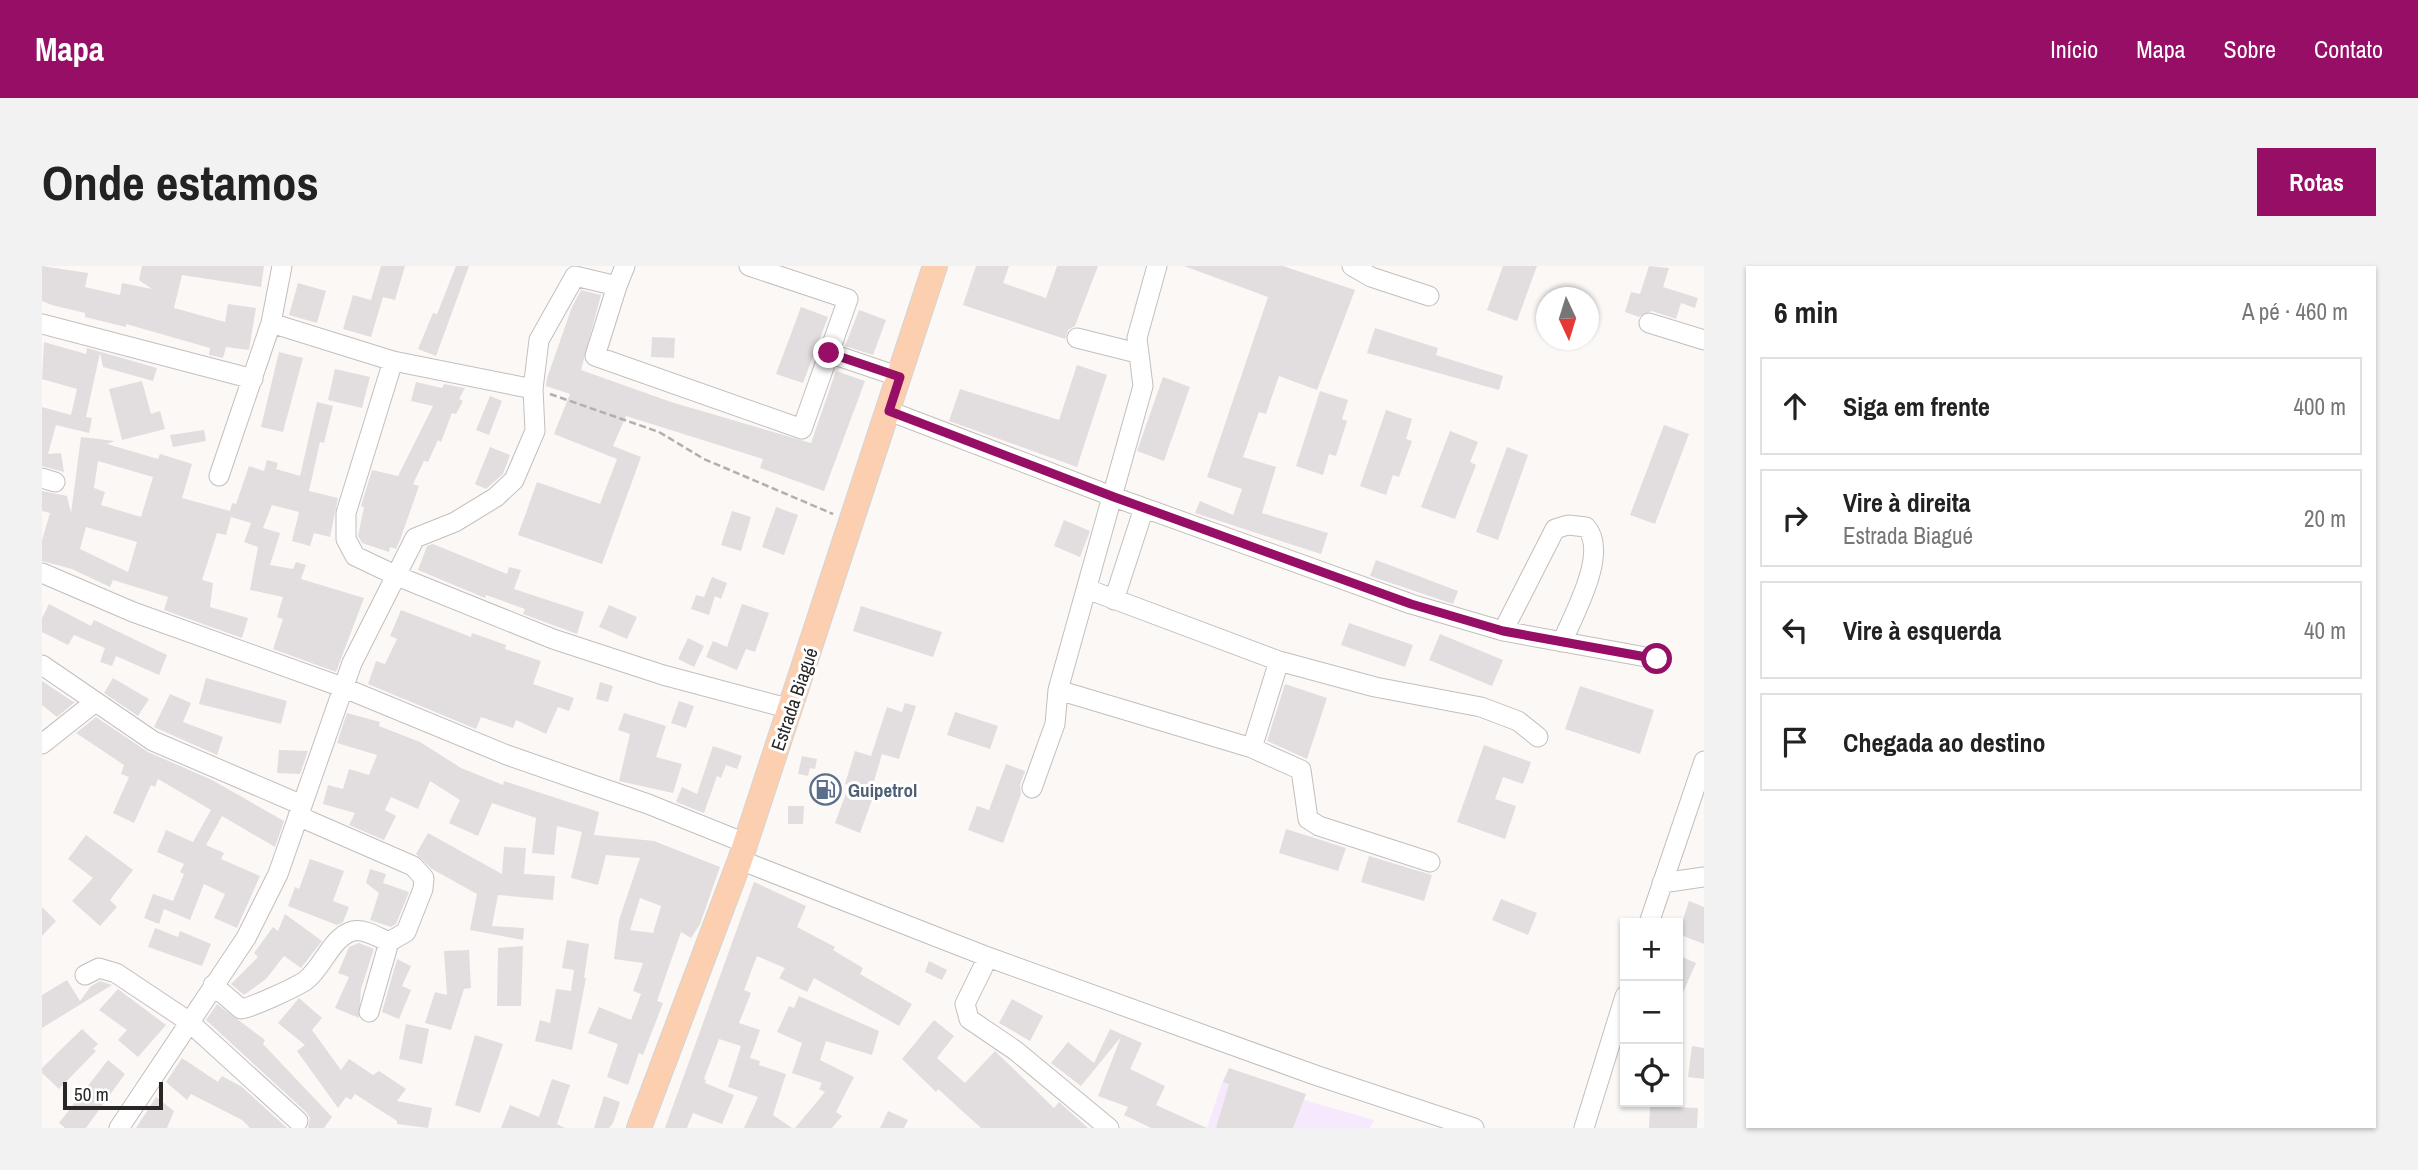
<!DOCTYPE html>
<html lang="pt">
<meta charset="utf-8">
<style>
body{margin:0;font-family:"Archivo Narrow",sans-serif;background:#f2f2f2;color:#222}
.controls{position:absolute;right:21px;bottom:21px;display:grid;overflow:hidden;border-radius:0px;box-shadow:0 2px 5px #0004}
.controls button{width:63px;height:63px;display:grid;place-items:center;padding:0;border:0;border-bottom:2px solid #e0e0e0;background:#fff;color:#222;font:35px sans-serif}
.compass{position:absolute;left:1494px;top:21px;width:63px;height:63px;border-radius:50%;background:#fff;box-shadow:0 2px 5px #0004;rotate:176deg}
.scale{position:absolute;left:21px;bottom:18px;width:100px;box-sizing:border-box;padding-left:7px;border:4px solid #282726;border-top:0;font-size:19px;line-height:24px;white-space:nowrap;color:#282726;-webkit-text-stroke:5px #fff;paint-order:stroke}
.stop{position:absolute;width:21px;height:21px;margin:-16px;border:5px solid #960e65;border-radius:50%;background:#fff}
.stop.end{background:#960e65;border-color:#fff;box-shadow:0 2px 7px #0008}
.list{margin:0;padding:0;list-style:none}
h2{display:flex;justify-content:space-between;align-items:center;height:91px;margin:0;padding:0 28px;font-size:30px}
h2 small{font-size:23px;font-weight:400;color:#767676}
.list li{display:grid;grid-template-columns:46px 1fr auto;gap:21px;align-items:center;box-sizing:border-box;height:98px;margin:0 14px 14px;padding:0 14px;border:2px solid #e0e0e0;border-radius:0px}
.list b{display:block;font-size:26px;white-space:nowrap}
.list p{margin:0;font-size:23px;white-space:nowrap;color:#767676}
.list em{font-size:23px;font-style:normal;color:#767676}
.icon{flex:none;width:38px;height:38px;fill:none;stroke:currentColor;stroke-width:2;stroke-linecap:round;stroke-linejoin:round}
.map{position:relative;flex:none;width:1662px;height:862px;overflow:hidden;border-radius:0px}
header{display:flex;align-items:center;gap:42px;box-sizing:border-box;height:98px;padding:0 35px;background:#960e65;color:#fff}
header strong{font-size:33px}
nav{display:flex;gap:38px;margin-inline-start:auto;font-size:24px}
.intro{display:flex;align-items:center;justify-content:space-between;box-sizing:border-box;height:168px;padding:0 42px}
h1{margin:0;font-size:49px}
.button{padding:18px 32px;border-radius:0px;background:#960e65;color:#fff;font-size:24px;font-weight:700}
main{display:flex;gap:42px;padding:0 42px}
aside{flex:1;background:#fff;border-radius:0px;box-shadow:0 2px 5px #0004}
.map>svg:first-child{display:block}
.commercial{fill:#f7e9fd}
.building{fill:#e2dedf;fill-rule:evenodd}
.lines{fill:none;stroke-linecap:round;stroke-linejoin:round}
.minor-casing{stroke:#c2bfbd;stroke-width:21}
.major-casing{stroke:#d4d4d4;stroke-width:26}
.path{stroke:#b2b0ae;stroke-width:2.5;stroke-dasharray:7 3.5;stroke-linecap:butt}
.minor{stroke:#fff;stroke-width:19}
.major{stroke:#fccfb0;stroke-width:24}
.route{stroke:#960e65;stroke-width:9}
.labels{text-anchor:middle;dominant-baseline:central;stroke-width:6;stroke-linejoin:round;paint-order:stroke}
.street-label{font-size:19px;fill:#282726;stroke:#fff}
.service-label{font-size:19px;font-weight:bold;fill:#4e5e75;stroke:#fff;text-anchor:start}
</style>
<header>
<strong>Mapa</strong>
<nav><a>Início</a><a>Mapa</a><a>Sobre</a><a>Contato</a></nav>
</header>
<div class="intro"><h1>Onde estamos</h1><a class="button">Rotas</a></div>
<main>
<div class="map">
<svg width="1662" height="862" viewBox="0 0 1662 862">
<rect width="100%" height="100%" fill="#fbf8f6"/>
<!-- commercial -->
<path class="commercial" d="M 1182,811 L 1332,854 L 1328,862 L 1165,862 Z"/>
<!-- building -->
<path class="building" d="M 0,0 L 46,7 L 43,21 L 78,29 L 80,17 L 110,23 L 97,14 L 100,0 L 222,0 L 219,21 L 140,9 L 132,42 L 183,56 L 186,38 L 214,42 L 207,84 L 184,81 L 181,92 L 167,89 L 168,82 L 84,58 L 84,61 L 43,51 L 43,47 L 10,39 L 0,35 Z
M 339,0 L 363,0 L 353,34 L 341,31 L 329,71 L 301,63 L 311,29 L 329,34 Z
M 414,0 L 427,0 L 394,90 L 376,83 L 391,47 L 395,48 Z
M 934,0 L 967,0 L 961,17 L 1004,32 L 1015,0 L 1056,0 L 1033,60 L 1026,64 L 1023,73 L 921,39 Z
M 1142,0 L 1241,0 L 1313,24 L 1275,124 L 1237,110 L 1224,148 L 1217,146 L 1201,191 L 1234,201 L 1220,247 L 1286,267 L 1279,288 L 1153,247 L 1158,235 L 1191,249 L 1200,223 L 1165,211 L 1226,31 Z
M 1461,0 L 1495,0 L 1475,55 L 1445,44 Z
M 1607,0 L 1627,2 L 1621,21 L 1656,32 L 1653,42 L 1639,37 L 1634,53 L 1610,45 L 1597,51 L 1583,46 L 1589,26 L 1598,28 Z
M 256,17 L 284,25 L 275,57 L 247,49 Z
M 539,24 L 559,29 L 539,104 L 629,136 L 769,177 L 794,105 L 823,115 L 782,225 L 718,202 L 721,193 L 584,150 L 571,180 L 599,191 L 560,298 L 476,269 L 495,216 L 558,238 L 575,193 L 512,168 L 528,128 L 504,120 L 505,112 L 530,41 Z
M 759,41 L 786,51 L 761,117 L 734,108 Z
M 817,44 L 844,54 L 831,89 L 803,80 Z
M 1333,62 L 1396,82 L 1394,89 L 1461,110 L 1457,124 L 1325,87 Z
M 610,71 L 633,72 L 632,92 L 609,91 Z
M 2,76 L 44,88 L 45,82 L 115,102 L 111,115 L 61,101 L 58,87 L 44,151 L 50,152 L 47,167 L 14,159 L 6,188 L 19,187 L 22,206 L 0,200 L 0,141 L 29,149 L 35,123 L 0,113 Z
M 237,86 L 261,92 L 241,166 L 219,161 Z
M 1035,99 L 1065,109 L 1035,201 L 907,155 L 918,123 L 1017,154 Z
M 293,103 L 328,111 L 320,142 L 286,134 Z
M 1121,111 L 1148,121 L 1122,195 L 1095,185 Z
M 100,115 L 109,148 L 118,145 L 123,163 L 80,174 L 67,123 Z
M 374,116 L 400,122 L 402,118 L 423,122 L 417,133 L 421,135 L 414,148 L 410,147 L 399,176 L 396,174 L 386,196 L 382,195 L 371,218 L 377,220 L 358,274 L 354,283 L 348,281 L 347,286 L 320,277 L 316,270 L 322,241 L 319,240 L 330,204 L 356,210 L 391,140 L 369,135 Z
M 1278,125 L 1306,134 L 1300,153 L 1305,155 L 1294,190 L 1287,188 L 1281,209 L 1254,200 Z
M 448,130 L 460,135 L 447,169 L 434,164 Z
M 275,136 L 291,140 L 282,177 L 278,176 L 267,225 L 296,232 L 288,271 L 272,267 L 268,280 L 250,275 L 257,246 L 230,239 L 221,262 L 238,267 L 228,299 L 251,303 L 254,296 L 264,299 L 259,313 L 322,332 L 294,406 L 231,383 L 241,353 L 235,351 L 241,331 L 208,324 L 216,281 L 202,276 L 209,257 L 189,251 L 184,269 L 175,267 L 160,314 L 171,317 L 168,341 L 206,352 L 200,372 L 122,344 L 126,331 L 71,314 L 68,321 L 30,303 L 0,295 L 0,274 L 8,247 L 0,245 L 0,225 L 25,230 L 29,247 L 39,171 L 73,175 L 65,178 L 116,193 L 118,188 L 150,198 L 140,232 L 188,245 L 190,237 L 194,238 L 207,200 L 222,205 L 225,194 L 236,197 L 234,203 L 258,210 ZM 56,195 L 111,211 L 99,251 L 59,239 L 63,226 L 52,222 ZM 44,261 L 95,276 L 86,306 L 38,283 Z
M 1344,144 L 1370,153 L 1364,173 L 1370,175 L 1357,211 L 1351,209 L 1344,229 L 1318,220 Z
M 1622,159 L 1647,168 L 1613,258 L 1588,249 Z
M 162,164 L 164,175 L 131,181 L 128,169 Z
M 1408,165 L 1436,176 L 1428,196 L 1434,199 L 1413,253 L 1379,241 Z
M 448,181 L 468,189 L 461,208 L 444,223 L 433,218 Z
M 1465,181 L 1486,189 L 1456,274 L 1434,266 Z
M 734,241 L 756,249 L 742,289 L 720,281 Z
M 690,245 L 709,251 L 699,285 L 679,279 Z
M 1022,254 L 1048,265 L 1038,291 L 1012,280 Z
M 391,278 L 465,308 L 467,301 L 479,304 L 472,323 L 542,346 L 535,368 L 481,348 L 483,343 L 444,329 L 443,332 L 376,304 L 385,280 Z
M 1334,294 L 1416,325 L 1411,338 L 1328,310 Z
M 670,311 L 685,317 L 679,333 L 673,330 L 667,349 L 649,343 L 654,329 L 662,331 Z
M 7,338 L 49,360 L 52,354 L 125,389 L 117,409 L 74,390 L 70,400 L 58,396 L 63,382 L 32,369 L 26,379 L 0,366 L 0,352 Z
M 700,338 L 727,347 L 713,386 L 704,383 L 695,404 L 664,391 L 671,375 L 685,381 Z
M 567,339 L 595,351 L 585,373 L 557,361 Z
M 819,340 L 900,366 L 891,391 L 811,365 Z
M 359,344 L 429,371 L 430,367 L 464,379 L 463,383 L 499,395 L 491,418 L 532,432 L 527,445 L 516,441 L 504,468 L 474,454 L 471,462 L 439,451 L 434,463 L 326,418 L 334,395 L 343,398 L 355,373 L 348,370 Z
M 1307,357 L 1371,379 L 1363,401 L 1299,379 Z
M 1398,368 L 1461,394 L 1450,420 L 1387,394 Z
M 646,372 L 662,380 L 652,401 L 636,393 Z
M 71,412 L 107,433 L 96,450 L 62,427 Z
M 164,412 L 245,435 L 239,458 L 157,438 Z
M 0,415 L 30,435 L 33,436 L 15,451 L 0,439 Z
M 558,416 L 571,420 L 566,436 L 554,433 Z
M 1243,418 L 1285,432 L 1265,493 L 1225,475 Z
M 1538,420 L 1612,444 L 1598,488 L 1523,463 Z
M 128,428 L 149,437 L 141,456 L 181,471 L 175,489 L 112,461 Z
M 637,435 L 652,440 L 644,462 L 629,457 Z
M 863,437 L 874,440 L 857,493 L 840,488 L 828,529 L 831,531 L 818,567 L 793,557 L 807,519 L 803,518 L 813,485 L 829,490 L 845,441 L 860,446 Z
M 913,446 L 956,460 L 948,483 L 905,469 Z
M 305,447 L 338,456 L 337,460 L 378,476 L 419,502 L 461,519 L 462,515 L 557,546 L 552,569 L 612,575 L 678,601 L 658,658 L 649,672 L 639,666 L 615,735 L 621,737 L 601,789 L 597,787 L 586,819 L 565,811 L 576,778 L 546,767 L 557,741 L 589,754 L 599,728 L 591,725 L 601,697 L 572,693 L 577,654 L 598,592 L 564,589 L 556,619 L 529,612 L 540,566 L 515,560 L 512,589 L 490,587 L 494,552 L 450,537 L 436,570 L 407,557 L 418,534 L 388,515 L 376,543 L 349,531 L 343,544 L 354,550 L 342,574 L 307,559 L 313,547 L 281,538 L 286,519 L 301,523 L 307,503 L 327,509 L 335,489 L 295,477 ZM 598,632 L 619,640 L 611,667 L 588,664 Z
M 582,447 L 624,460 L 614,491 L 640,498 L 631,527 L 577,515 L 588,468 L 576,464 Z
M 54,451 L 106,486 L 170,514 L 242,555 L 233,581 L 180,550 L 164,579 L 182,587 L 179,593 L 218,610 L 195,662 L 172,652 L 183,628 L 162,618 L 148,654 L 122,643 L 117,658 L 102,652 L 111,628 L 131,635 L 142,608 L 138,606 L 142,598 L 115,586 L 124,564 L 151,576 L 169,544 L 116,513 L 113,521 L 109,519 L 92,557 L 71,547 L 87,511 L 79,508 L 82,499 L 34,467 Z
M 1442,479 L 1489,496 L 1481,518 L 1461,511 L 1453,533 L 1474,540 L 1463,573 L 1415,556 Z
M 671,480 L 700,490 L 695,503 L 684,499 L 679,512 L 675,510 L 662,547 L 634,536 L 640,521 L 655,528 Z
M 237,484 L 266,485 L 258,508 L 235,507 Z
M 760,490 L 775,493 L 773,503 L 768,502 L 766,510 L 756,508 Z
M 964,498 L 983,505 L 978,519 L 979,528 L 961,577 L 926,564 L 935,540 L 947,544 Z
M 746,540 L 762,540 L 761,558 L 746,558 Z
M 1244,563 L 1304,582 L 1296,605 L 1237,587 Z
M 386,567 L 460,608 L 462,581 L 484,582 L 482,608 L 513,610 L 511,634 L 456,629 L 450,660 L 482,662 L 481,674 L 428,664 L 435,628 L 390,603 L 374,588 Z
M 44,569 L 91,604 L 68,634 L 75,641 L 58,660 L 30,635 L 51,612 L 26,593 Z
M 1327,590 L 1390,609 L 1382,635 L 1319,616 Z
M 268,593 L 302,605 L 291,635 L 307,641 L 301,656 L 295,659 L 246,640 L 253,621 L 257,623 Z
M 328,603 L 344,608 L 341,617 L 367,626 L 354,658 L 349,661 L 328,654 L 337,627 L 324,617 Z
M 712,616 L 764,640 L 755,661 L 793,681 L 791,684 L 821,702 L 818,708 L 870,738 L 857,760 L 772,712 L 765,726 L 737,712 L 743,702 L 715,690 L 702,724 L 709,727 L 697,757 L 718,764 L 708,792 L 718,795 L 717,799 L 744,808 L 731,849 L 750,862 L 702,862 L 716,831 L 686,821 L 699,780 L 677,773 L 662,813 L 664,814 L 663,817 L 692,829 L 680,858 L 651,847 L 645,862 L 623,862 Z
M 1459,633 L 1495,647 L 1486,669 L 1450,654 Z
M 1647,635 L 1662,641 L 1662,678 L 1636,668 Z
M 0,641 L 14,655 L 0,670 Z
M 243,648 L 280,675 L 259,702 L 242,690 L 224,713 L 202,729 L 189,718 L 216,691 L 212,687 L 231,661 L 236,665 Z
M 113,662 L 136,671 L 138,665 L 169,678 L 160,700 L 106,681 Z
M 525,674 L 547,678 L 542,712 L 544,712 L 530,784 L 493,775 L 498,754 L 508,757 L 514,723 L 529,725 L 532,704 L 520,702 Z
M 317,677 L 332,683 L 319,723 L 317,752 L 293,742 L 307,711 L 296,707 L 307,681 Z
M 481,680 L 479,740 L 455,740 L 456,682 Z
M 427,684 L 429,722 L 422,723 L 409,764 L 383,757 L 393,726 L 405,729 L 402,685 Z
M 1636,689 L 1654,697 L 1636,738 Z
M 355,693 L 369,700 L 360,720 L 369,724 L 357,753 L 340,746 Z
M 887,695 L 905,704 L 900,714 L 883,706 Z
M 25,714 L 38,735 L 49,720 L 58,715 L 70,719 L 0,762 L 0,729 Z
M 76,723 L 124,759 L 96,791 L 76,774 L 85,764 L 57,744 Z
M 757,730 L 837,765 L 830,789 L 784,775 L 778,794 L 812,811 L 794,846 L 800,850 L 790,862 L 753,862 L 783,826 L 777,823 L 780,817 L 750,807 L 760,777 L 735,766 L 747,740 L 752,742 Z
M 257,732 L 280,752 L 270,764 L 299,804 L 307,793 L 331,809 L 337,805 L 364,823 L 355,835 L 390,842 L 386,862 L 355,858 L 355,855 L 313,828 L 309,834 L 304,831 L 296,842 L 255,785 L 263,779 L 236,757 Z
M 970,733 L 1001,750 L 988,775 L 957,757 Z
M 175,738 L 223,774 L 221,778 L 290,851 L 282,862 L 266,862 L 268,852 L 264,846 L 164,754 Z
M 892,754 L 912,770 L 895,792 L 923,817 L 953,785 L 1012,842 L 1017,836 L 1046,862 L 939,862 L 896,823 L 894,826 L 860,793 Z
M 364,758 L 387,763 L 380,798 L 357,793 Z
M 40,763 L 56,778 L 51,783 L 54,785 L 17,823 L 0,807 L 0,802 Z
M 1068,763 L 1100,777 L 1088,803 L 1123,820 L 1114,839 L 1165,862 L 1109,862 L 1082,849 L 1086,841 L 1056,830 L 1079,771 L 1039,820 L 1009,797 L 1026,776 L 1052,797 Z
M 433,769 L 461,778 L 438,847 L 413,839 Z
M 1650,780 L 1662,782 L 1662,813 L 1646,811 Z
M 140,792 L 176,816 L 180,810 L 200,821 L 245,862 L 208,862 L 200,854 L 149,828 L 145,834 L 124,816 Z
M 66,794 L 83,808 L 44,862 L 23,862 L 17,857 Z
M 1187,802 L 1264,828 L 1251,862 L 1174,862 L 1187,818 L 1181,816 Z
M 510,813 L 528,819 L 515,858 L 523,862 L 459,862 L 468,839 L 497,851 Z
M 562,830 L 578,836 L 571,857 L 567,862 L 552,862 Z
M 114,831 L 132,845 L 125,862 L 94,862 Z
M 1608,840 L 1656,842 L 1655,862 L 1607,862 Z
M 846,845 L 866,854 L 862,862 L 838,862 Z"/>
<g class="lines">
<defs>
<path id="minor" d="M 707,0 L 806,33 L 787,87
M 1310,0 L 1329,11 L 1387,30
M 575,20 L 553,90 L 760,163 L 787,87 L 858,111
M 229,57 L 351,95 L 491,123
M 1607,57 L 1662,74
M 0,58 L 211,113
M 1035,72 L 1095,87
M 351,95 L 304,247 L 304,273 L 313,290 L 355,310 L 511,373 L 621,409 L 749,443
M 847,145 L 1072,231 L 1369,338 L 1461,365 L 1615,393
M 177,210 L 229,57 L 240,0
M 0,212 L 13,216
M 0,307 L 91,346 L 300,421 L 465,489 L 606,538 L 703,577
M 1045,323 L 1237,395 L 1333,421 L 1439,441 L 1476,455 L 1496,471
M 1072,334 L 1102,242
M 1461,365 L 1513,263 L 1526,259 L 1544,261 C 1567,286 1532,348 1520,376
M 0,399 L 111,475 L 260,539
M 1016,424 L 1210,482 L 1259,504 L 1266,553 L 1277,560 L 1388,596
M 0,478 L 53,436
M 1210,482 L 1237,395
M 990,522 L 1013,458 L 1016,424 L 1101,120 L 1095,72 L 1115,0
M 256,550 L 371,600 L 382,612 L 381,623 L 364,666 L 347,676 L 327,746
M 698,594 L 946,691 L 1273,809 L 1432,862
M 1620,617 L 1662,611
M 1607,657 L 1662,495
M 946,691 L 923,738 L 927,753 L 974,785 L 1067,862
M 43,709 L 57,702 L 74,707 L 146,755 L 256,855
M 171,719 L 199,743 C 211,741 252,722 263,715 C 281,702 289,671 311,665 C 322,662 337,672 347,676
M 77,862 L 204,672 L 236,608 L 310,397 L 373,272 L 413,256 L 454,231 L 472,214 L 493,165 L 491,123 L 497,74 L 533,10 L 575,20 L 583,0
M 1542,862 L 1583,730"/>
<path id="major" d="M 597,862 L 698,594 L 893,0"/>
</defs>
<!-- minor casing -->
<use href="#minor" class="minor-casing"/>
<!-- major casing -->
<use href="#major" class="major-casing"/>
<!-- path -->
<path class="path" d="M 508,128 L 617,166 L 662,193 L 791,248"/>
<!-- minor -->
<use href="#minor" class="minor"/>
<!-- major -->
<use href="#major" class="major"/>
</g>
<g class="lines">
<!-- route -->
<path class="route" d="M 787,87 L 858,111 L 847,145 L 1072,231 L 1369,338 L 1461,365 L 1615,393"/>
</g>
<!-- icons -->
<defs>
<symbol id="fuel-ring" viewBox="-11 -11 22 22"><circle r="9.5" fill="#fff" stroke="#5c6f8a" stroke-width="1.5"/><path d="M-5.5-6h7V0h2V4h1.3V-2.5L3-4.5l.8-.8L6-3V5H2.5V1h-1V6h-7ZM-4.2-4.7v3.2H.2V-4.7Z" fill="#5c6f8a"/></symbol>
</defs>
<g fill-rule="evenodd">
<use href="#fuel-ring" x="766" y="506" width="35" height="35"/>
</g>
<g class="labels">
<!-- street labels -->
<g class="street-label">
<text transform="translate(752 433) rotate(-71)">Estrada Biagué</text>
</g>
<!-- service labels -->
<g class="service-label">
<text x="806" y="524">Guipetrol</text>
</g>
</g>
</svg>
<div class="controls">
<button>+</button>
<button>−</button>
<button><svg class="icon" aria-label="locate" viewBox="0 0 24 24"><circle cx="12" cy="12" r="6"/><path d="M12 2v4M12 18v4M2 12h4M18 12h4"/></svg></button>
</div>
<svg class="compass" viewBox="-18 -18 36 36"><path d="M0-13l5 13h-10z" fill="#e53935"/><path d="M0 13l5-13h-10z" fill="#767676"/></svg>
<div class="scale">50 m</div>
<div class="stop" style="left:1615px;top:393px"></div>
<div class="stop end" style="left:787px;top:87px"></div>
</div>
<aside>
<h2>6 min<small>A pé · 460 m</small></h2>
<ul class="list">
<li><svg class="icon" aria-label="ahead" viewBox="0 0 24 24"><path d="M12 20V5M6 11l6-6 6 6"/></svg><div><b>Siga em frente</b></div><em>400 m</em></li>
<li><svg class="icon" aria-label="right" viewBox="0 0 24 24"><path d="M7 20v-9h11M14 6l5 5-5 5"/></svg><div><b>Vire à direita</b><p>Estrada Biagué</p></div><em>20 m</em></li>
<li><svg class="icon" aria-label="left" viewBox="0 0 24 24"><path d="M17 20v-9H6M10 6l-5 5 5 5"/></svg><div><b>Vire à esquerda</b></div><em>40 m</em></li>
<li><svg class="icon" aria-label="arrive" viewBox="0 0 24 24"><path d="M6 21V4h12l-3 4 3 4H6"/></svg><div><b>Chegada ao destino</b></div></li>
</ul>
</aside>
</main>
